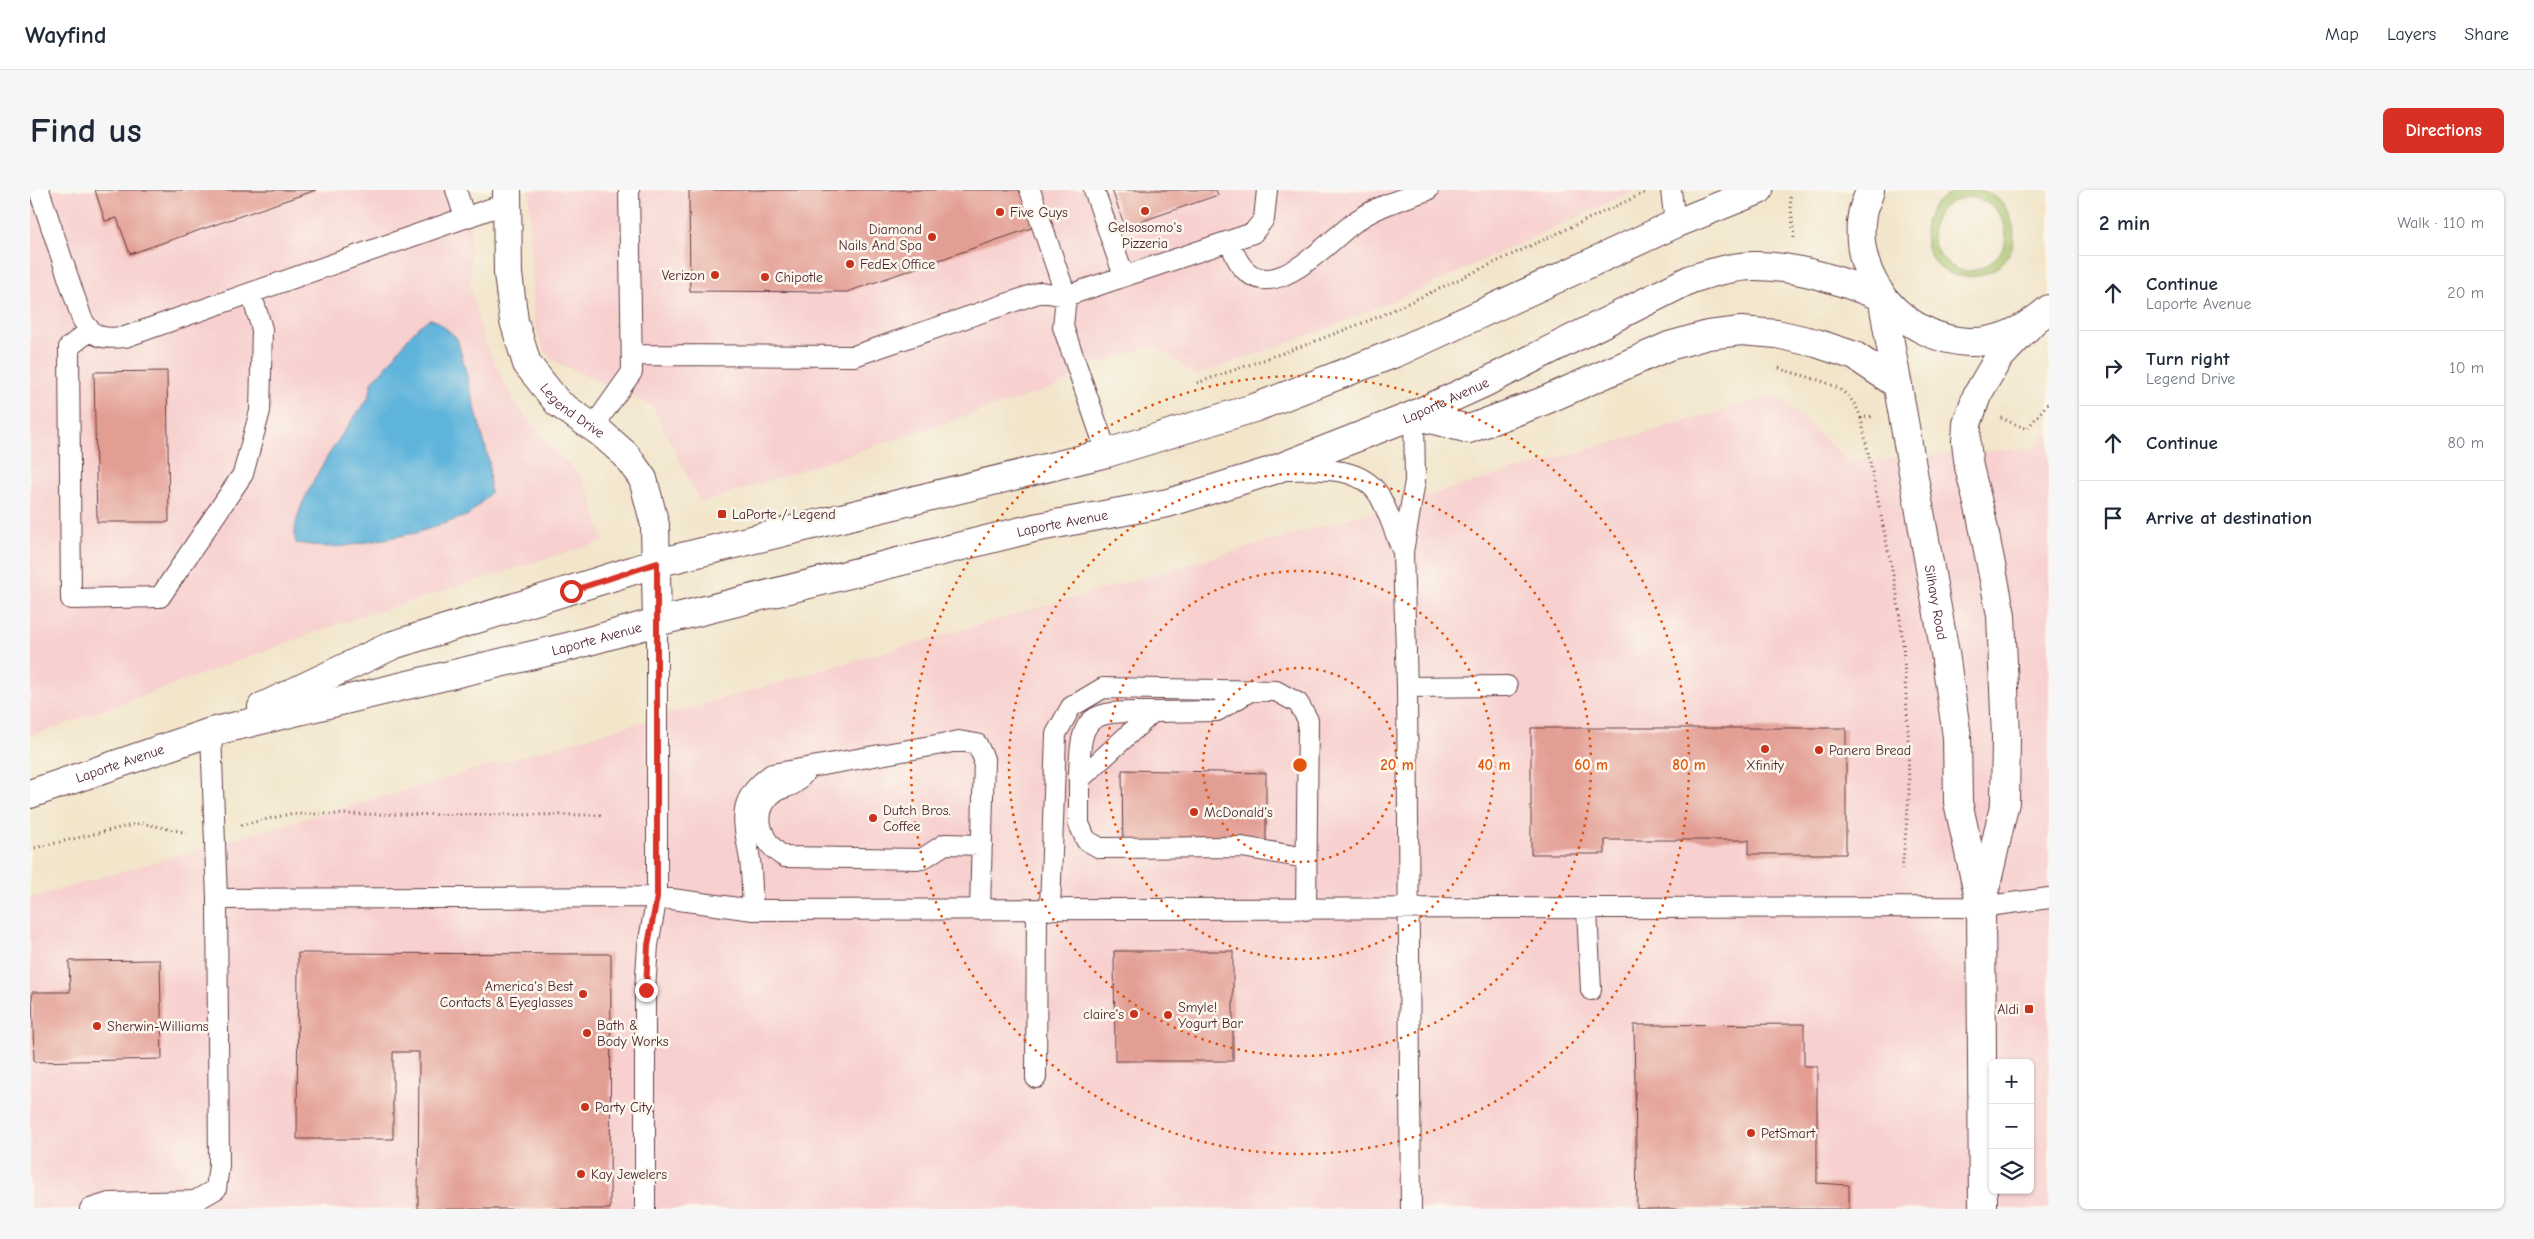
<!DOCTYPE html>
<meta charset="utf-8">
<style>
body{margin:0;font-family:"Comic Neue",sans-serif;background:#f6f6f7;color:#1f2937}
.controls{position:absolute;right:15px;bottom:15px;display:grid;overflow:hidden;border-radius:8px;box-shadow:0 1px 4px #0004}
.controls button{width:45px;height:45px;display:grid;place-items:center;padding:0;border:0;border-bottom:1px solid #e0e1e3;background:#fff;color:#1f2937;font:25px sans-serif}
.stop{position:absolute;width:15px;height:15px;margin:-11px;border:4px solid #d93025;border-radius:50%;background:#fff}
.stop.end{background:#d93025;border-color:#fff;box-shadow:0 1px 5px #0008}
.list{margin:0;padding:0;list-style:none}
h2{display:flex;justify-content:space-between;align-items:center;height:65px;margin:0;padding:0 20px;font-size:21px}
h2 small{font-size:16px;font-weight:400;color:#747a83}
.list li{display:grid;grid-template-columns:32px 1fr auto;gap:15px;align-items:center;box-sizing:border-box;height:75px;padding:0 20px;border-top:1px solid #e0e1e3}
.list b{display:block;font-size:19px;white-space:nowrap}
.list p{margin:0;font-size:16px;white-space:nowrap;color:#747a83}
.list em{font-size:16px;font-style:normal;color:#747a83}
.icon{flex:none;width:28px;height:28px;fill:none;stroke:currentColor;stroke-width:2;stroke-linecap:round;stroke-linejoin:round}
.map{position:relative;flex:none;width:2019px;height:1019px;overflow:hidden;border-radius:8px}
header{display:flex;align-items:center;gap:30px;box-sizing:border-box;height:70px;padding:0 25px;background:#fff;border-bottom:1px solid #e0e1e3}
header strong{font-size:24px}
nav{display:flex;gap:28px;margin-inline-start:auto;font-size:18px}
.intro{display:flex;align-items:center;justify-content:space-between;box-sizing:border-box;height:120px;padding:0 30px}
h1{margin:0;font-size:35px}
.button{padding:12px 22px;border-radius:8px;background:#d93025;color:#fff;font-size:18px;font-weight:700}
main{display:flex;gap:30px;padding:0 30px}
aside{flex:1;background:#fff;border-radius:8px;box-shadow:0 1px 4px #0004}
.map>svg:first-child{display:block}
.built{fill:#f7d0cf;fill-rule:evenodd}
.green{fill:#a6c269;stroke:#78704a;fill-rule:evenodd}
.water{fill:#5fb4db;stroke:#546a83}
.building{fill:#e39e94}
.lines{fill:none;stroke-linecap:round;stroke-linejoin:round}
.lane-casing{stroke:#633d43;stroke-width:22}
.street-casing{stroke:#633d43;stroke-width:30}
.secondary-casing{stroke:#633d43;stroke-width:30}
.primary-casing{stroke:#633d43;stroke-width:30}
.path{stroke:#633d43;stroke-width:3;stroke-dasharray:1 4;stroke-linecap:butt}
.lane{stroke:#fff;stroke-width:20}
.street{stroke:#fff;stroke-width:28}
.secondary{stroke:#fff;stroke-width:28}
.primary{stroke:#fff;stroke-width:28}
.route{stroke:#d93025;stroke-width:6}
.ring{fill:none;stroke:#e0560e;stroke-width:2.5;stroke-dasharray:2.5 5}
.poi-dot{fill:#c8321e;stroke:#fbf7ec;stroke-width:2}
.labels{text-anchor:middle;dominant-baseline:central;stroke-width:5;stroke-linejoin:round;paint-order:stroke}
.poi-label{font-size:14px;fill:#4a1f2b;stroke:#fbf7ec;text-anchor:start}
.street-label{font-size:14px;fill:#4a1f2b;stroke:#fbf7ec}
.centre{fill:#e0560e;stroke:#fbf7ec;stroke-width:2.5}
.ring-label{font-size:15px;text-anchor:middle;font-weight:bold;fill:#e0560e;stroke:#fbf7ec;stroke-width:5;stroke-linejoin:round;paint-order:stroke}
</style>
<header>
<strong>Wayfind</strong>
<nav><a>Map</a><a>Layers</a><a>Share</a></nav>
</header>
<div class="intro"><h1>Find us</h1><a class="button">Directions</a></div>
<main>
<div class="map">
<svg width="2019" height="1019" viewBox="0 0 2019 1019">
<rect width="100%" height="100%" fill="#fbf7ec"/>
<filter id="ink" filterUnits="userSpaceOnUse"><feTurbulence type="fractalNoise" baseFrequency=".02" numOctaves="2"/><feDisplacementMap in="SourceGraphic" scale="10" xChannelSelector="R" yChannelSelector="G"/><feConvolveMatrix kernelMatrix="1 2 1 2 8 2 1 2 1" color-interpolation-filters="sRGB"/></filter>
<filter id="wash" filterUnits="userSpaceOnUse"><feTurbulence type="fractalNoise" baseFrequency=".0096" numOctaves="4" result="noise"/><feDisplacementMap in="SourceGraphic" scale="20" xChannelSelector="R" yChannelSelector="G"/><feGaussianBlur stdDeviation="1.12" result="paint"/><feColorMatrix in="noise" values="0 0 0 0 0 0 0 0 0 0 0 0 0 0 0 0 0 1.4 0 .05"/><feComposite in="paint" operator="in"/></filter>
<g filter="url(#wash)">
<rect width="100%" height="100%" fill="#f2e5ca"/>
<!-- built -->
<path class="built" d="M 0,0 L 440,0 L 441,101 L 454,150 L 482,209 L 519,255 L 549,284 L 561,306 L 573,351 L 311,433 L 0,547 Z
M 499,0 L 1605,0 L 1409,91 L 1289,142 L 1166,185 L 1124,156 L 1065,174 L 1028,196 L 671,313 L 622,216 L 523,171 L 515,161 L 507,142 L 503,123 Z
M 1747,205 L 1818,271 L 2003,258 L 2019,242 L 2019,1019 L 0,1019 L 0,708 ZM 1963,873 L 2000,873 L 2000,1000 L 1963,1000 Z"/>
<!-- green -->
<path class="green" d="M 1948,0 C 1964,3 1976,14 1981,29 C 2002,88 1906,112 1896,52 C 1894,40 1895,27 1904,16 C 1916,1 1931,0 1948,0 ZM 1939,7 C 1962,10 1982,30 1974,55 C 1970,65 1963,72 1953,77 C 1909,100 1872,17 1939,7 Z"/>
<!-- water -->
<path class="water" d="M 400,129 L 407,131 L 427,148 L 459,271 L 460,303 L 439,325 L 386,343 L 316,356 L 297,357 L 266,353 C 256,325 306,252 323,229 C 332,216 342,209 341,192 C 363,175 377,140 400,129 Z"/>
<g id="blocks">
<!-- building -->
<path class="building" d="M 65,0 L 286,0 L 100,64 L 87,28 L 75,31 Z
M 659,0 L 991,0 L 1004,37 L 817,102 L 660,101 Z
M 1082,0 L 1186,0 L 1188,5 L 1095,37 Z
M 137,181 L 139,332 L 67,332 L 64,182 Z
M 1501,538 L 1816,538 L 1816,664 L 1719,664 L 1719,650 L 1575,650 L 1575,664 L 1501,664 Z
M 1092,580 L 1236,583 L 1236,662 L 1093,662 Z
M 1084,761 L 1203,761 L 1203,871 L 1085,871 Z
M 268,763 L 581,764 L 580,1019 L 388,1019 L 389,862 L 363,862 L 363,949 L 267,949 Z
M 130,770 L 132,869 L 4,872 L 2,802 L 40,802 L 39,771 Z
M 1774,834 L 1774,876 L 1787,876 L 1787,993 L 1819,995 L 1819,1019 L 1607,1019 L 1604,835 Z"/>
</g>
</g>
<g filter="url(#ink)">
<use href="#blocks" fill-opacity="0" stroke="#633d43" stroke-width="1"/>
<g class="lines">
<defs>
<path id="lane" d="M 9,0 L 52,129 C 64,149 73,149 95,147 L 477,13
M 426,0 L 435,28
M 1000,0 L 1036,106 L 1033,137 L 1077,263
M 1064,0 L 1094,86
M 1641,0 L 1645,34
M 1200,51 C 1224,132 1286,63 1321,35 C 1343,17 1372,9 1398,0
M 59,141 L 39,157 L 41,409 L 130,407 L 213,284 L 230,221 L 232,139 L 221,103
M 602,165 L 824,166 L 1011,102 L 1036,106 L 1223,43 L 1234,29 L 1237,0
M 563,237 L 602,182 L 599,0
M 1254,280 C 1286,280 1329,274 1349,305 C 1359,322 1365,344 1373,362
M 1377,497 L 1477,496
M 1222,500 L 1187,521 L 1123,522 L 1049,590 L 1049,634 L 1056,650 L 1070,658 L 1212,657 L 1276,668
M 181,542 L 187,709
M 779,578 C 774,583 768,592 762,595 C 754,599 748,598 741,605 C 720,625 733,655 755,667 L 892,669 L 915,654 L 952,655
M 1049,590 C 1050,523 1057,521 1123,522
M 723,720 C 722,704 722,686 720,670 C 714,631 704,611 742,584 L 929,551 L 947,554 L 954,569 L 950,720
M 1020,720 L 1026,544 L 1041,517 L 1073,498 L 1246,501 L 1268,513 L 1278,530 L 1276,720
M 1557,720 L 1561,800
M 1006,888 L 1007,720
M 60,1019 L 79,1013 L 165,1011 L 186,999 L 189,975 L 187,709 L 627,707 L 723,720 L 1951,717 L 2019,708
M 615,1019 L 615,800 L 618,755 L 627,707 L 627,432
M 1381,1019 L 1377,497 L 1373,362 L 1385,291 L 1384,225"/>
<g id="street">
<path id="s1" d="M 477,0 L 478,84 L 484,131 L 497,174 L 528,213 L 571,243 L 596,265 L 613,289 L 625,335 L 627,432"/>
</g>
<g id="secondary">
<path id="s2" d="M 1852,107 L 1915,463 L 1927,547 L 1928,612 L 1951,717 L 1953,1019"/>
<path d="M 1953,709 L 1975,612 L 1976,548 L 1971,425 L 1951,325 L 1939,277 L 1936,252 L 1937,234 L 1947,205 L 1968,169 L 2001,134"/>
</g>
<g id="primary">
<path d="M 1840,0 C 1838,8 1833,17 1832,25 C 1821,91 1875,149 1939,152 C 1969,153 1997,138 2019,119"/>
<path d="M 1384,225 L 1439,239 L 1511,212 L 1639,156 L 1678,145 L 1711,141 L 1747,144 L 1786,153 L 1825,166 L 1868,195"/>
<path d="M 232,517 L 363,455 L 627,373 L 1077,263 L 1227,217 L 1368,162 L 1645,34 L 1729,0"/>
<path id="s3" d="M 0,604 L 181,542 L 541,456 L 627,432 L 1004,338 L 1138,313 L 1241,281 L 1384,225 L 1454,193 L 1661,89 C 1681,83 1703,76 1725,76 C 1768,76 1812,91 1852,107"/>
</g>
</defs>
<!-- lane casing -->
<use href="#lane" class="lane-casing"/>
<!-- street casing -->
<use href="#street" class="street-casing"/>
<!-- secondary casing -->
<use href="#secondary" class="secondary-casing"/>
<!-- primary casing -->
<use href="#primary" class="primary-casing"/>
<!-- path -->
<path class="path" d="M 1760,7 L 1764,48
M 1749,178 C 1782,191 1818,189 1831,228 L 1843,226
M 1167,193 L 1270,157 L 1348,127 L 1614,3
M 1831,228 L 1867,404 L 1873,453 L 1878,541 L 1879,607 L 1872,681
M 1971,228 L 1997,239 L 2019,212
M 211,635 L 260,624 L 573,625
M 0,659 L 111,633 L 158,643"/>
<!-- lane -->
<use href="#lane" class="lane"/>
<!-- street -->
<use href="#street" class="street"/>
<!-- secondary -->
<use href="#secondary" class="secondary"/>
<!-- primary -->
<use href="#primary" class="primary"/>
</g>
</g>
<g class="lines" filter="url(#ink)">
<!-- route -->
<path class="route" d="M 541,401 L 627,373 L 627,707 L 618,755 L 616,800"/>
</g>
<!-- distance rings -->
<g class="ring">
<circle cx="1270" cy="575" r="97"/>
<circle cx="1270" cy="575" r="194"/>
<circle cx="1270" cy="575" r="291"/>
<circle cx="1270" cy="575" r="389"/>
</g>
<!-- markers -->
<g class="poi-dot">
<circle cx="1115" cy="21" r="5"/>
<circle cx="970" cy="22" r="5"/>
<circle cx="902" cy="47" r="5"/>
<circle cx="820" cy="74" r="5"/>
<circle cx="685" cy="85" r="5"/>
<circle cx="735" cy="87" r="5"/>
<rect x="687" y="319" width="10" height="10" rx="2.5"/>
<circle cx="1735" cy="559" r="5"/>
<circle cx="1789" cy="560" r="5"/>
<circle cx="1164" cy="622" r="5"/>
<circle cx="843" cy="628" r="5"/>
<circle cx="553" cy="804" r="5"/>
<rect x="1994" y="814" width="10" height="10" rx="2.5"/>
<circle cx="1104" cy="824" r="5"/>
<circle cx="1138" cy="825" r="5"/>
<circle cx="67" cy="836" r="5"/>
<circle cx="557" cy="843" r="5"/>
<circle cx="555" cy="917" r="5"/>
<circle cx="1721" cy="943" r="5"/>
<circle cx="551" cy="984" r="5"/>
</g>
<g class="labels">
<!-- poi labels -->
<g class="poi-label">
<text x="980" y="22">Five Guys</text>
<text x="1115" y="37" text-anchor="middle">Gelsosomo's<tspan x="1115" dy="16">Pizzeria</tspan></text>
<text x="892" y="39" text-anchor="end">Diamond<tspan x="892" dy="16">Nails And Spa</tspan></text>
<text x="830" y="74">FedEx Office</text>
<text x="675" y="85" text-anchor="end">Verizon</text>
<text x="745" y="87">Chipotle</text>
<text x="702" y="324">LaPorte / Legend</text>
<text x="1799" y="560">Panera Bread</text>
<text x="1735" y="575" text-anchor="middle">Xfinity</text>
<text x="853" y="620">Dutch Bros.<tspan x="853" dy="16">Coffee</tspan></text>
<text x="1174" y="622">McDonald's</text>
<text x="543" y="796" text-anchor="end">America's Best<tspan x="543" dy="16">Contacts &amp; Eyeglasses</tspan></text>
<text x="1148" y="817">Smyle!<tspan x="1148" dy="16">Yogurt Bar</tspan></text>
<text x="1989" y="819" text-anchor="end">Aldi</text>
<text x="1094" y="824" text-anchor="end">claire's</text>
<text x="567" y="835">Bath &amp;<tspan x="567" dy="16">Body Works</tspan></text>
<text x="77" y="836">Sherwin-Williams</text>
<text x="565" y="917">Party City</text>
<text x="1731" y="943">PetSmart</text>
<text x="561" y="984">Kay Jewelers</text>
</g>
<!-- street labels -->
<g class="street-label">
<text stroke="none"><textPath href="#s3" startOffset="1472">Laporte Avenue</textPath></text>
<text stroke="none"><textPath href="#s1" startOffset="242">Legend Drive</textPath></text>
<text stroke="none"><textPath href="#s3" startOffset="1068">Laporte Avenue</textPath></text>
<text stroke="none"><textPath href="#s2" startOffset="310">Silhavy Road</textPath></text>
<text stroke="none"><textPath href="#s3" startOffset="588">Laporte Avenue</textPath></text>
<text stroke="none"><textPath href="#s3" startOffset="95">Laporte Avenue</textPath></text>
</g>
</g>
<circle cx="1270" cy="575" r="8" class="centre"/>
<g class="ring-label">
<text x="1367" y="580">20 m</text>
<text x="1464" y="580">40 m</text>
<text x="1561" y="580">60 m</text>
<text x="1659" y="580">80 m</text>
</g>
</svg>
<div class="controls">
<button>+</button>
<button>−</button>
<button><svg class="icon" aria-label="layers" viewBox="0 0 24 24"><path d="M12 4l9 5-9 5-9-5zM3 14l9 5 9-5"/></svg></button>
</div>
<div class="stop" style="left:541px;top:401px"></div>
<div class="stop end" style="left:616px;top:800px"></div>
</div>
<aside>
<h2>2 min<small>Walk · 110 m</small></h2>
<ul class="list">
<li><svg class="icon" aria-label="ahead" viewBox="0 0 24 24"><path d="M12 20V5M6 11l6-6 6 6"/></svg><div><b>Continue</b><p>Laporte Avenue</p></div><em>20 m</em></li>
<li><svg class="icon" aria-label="right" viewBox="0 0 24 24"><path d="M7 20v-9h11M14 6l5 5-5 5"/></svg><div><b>Turn right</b><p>Legend Drive</p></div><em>10 m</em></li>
<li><svg class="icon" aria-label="ahead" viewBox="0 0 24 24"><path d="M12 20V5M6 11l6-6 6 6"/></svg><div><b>Continue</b></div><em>80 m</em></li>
<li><svg class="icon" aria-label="arrive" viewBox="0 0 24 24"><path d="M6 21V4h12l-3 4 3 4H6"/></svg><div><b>Arrive at destination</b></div></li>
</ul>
</aside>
</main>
